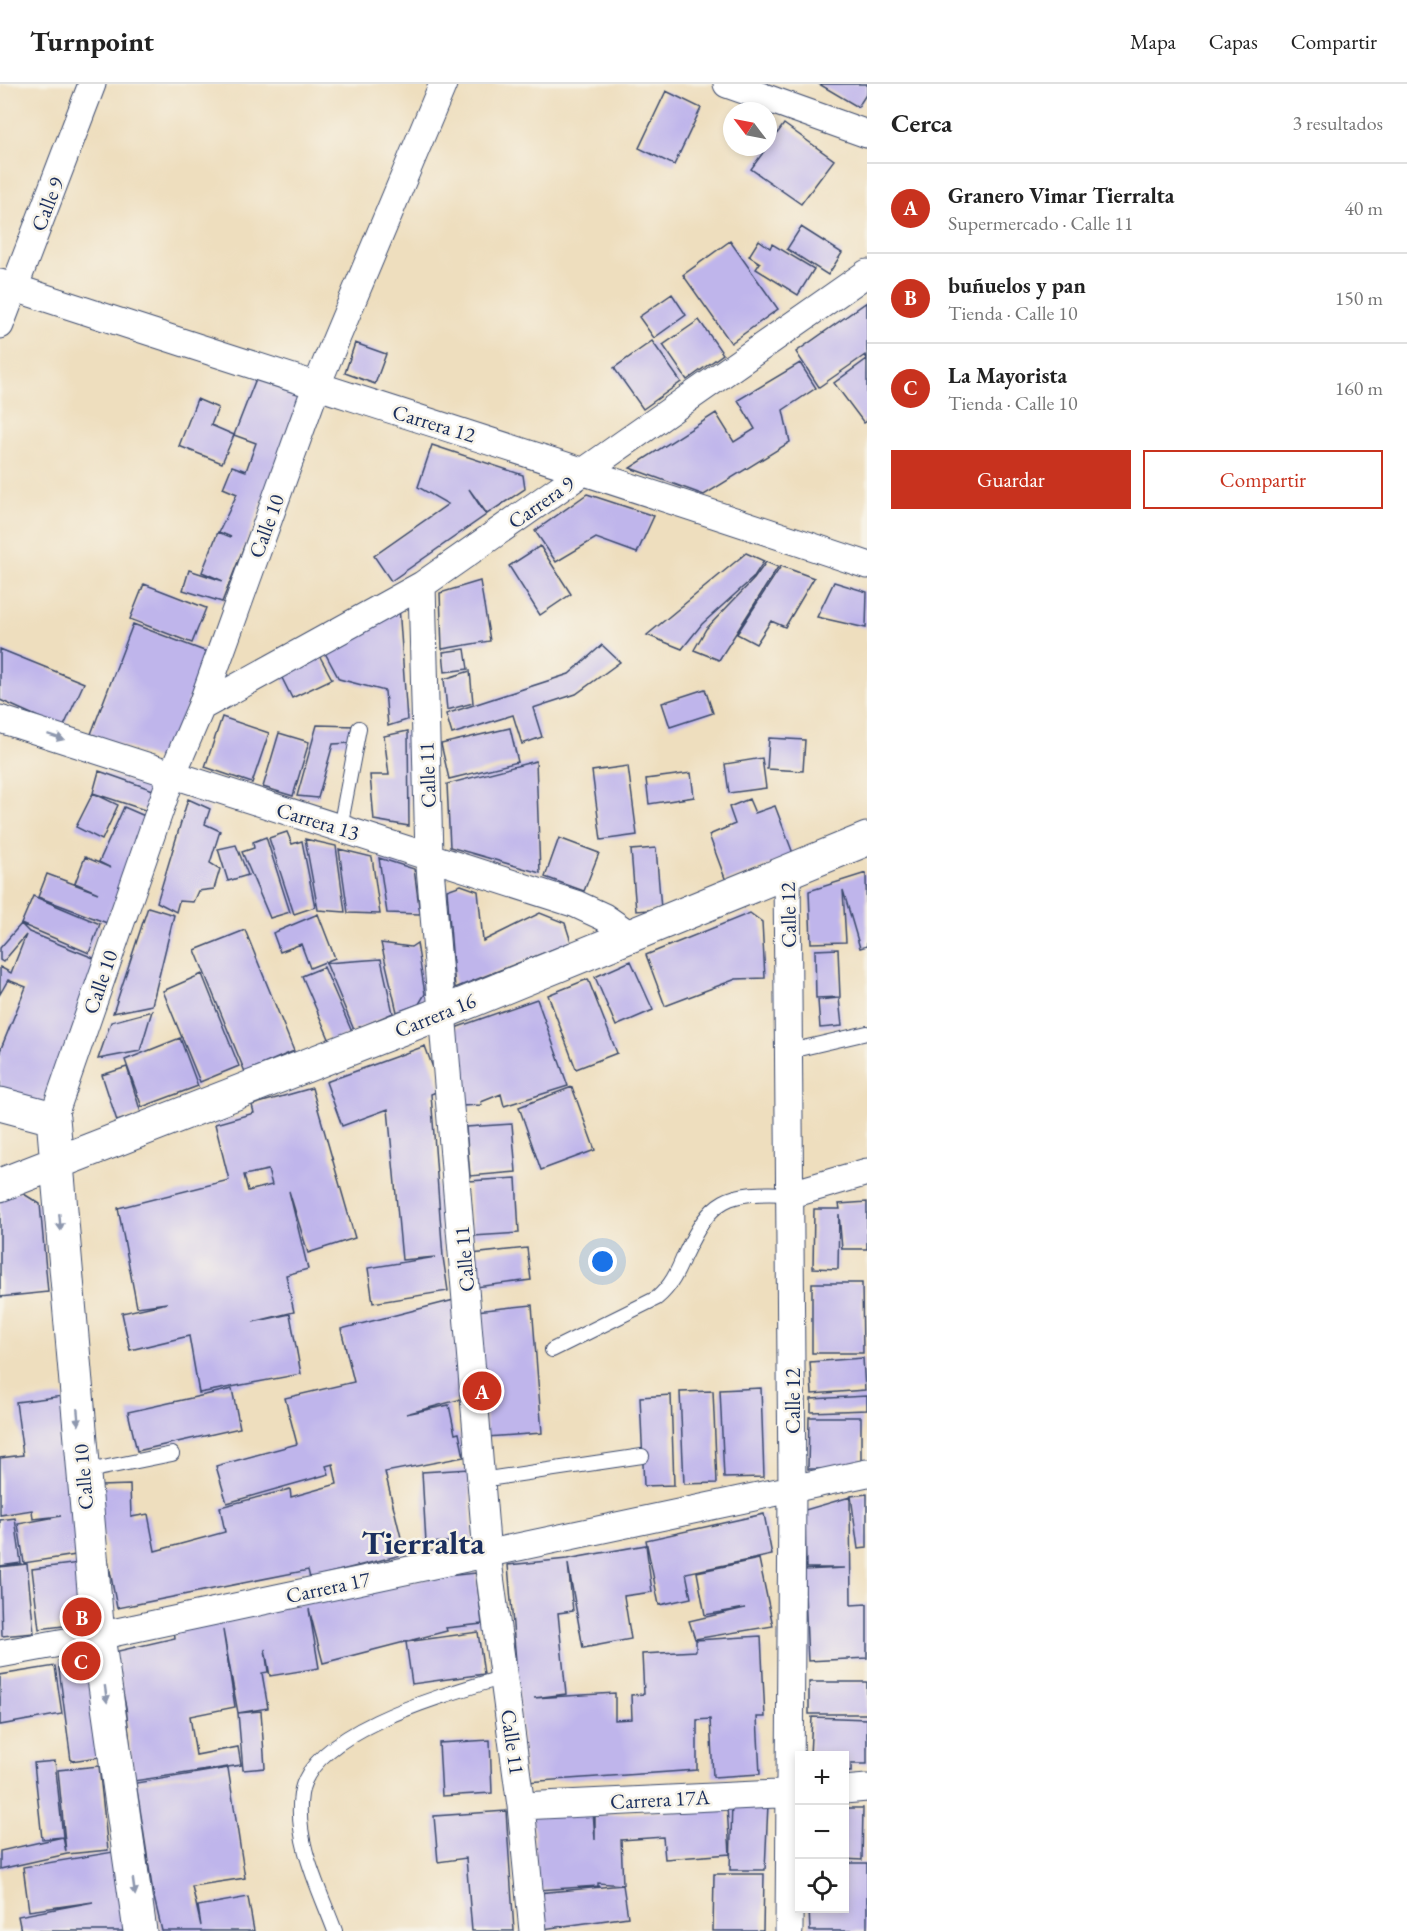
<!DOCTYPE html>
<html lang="es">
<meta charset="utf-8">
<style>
body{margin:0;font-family:"EB Garamond",serif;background:#f6f6f6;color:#222}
.controls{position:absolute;right:18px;bottom:18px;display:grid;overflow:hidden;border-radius:0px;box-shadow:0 3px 9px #0003}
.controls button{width:54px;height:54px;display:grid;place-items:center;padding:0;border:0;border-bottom:2px solid #e0e0e0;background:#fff;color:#222;font:30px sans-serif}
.compass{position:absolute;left:723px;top:18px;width:54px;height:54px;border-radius:50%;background:#fff;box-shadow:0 3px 9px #0003;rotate:302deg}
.you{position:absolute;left:603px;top:1178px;width:21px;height:21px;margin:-15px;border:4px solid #fff;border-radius:50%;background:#1a73e8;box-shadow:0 0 0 9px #1a73e833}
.badge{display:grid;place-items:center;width:39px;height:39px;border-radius:50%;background:#c8321e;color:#fff;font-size:20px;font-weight:700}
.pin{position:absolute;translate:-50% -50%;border:3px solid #fff;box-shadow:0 2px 6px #0006}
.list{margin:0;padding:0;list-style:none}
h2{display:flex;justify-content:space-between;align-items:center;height:78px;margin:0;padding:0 24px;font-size:26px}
h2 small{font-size:20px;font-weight:400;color:#767676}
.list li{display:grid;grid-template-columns:39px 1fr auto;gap:18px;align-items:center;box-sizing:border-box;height:90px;padding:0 24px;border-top:2px solid #e0e0e0}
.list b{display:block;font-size:22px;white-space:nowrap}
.list p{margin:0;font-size:20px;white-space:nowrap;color:#767676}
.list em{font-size:20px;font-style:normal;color:#767676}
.actions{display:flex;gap:12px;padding:18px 24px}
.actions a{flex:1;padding:14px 0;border:2px solid #c8321e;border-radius:0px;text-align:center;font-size:21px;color:#c8321e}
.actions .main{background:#c8321e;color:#fff}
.icon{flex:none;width:33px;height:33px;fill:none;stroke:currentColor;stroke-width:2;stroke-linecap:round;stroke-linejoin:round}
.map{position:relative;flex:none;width:867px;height:1847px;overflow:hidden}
header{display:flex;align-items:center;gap:36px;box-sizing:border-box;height:84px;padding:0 30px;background:#fff;border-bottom:2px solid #e0e0e0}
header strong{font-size:28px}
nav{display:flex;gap:33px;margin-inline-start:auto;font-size:21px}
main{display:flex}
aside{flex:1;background:#fff}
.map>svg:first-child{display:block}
.building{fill:#bfb5eb;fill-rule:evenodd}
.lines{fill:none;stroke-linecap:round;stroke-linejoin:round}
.lane-casing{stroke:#3b496c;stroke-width:16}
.street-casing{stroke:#3b496c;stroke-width:29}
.secondary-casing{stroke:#3b496c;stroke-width:35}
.lane{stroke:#fff;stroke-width:14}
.street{stroke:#fff;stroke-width:27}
.secondary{stroke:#fff;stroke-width:33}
.oneway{fill:#8d97ae}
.labels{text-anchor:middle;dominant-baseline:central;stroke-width:5;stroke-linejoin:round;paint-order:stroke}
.street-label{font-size:21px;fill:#1b2f5e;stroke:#f7f3e8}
.town-label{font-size:33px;font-weight:bold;fill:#1b2f5e;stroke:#f7f3e8}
</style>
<header>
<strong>Turnpoint</strong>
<nav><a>Mapa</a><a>Capas</a><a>Compartir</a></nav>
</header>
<main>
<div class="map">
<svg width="867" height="1847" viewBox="0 0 867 1847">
<rect width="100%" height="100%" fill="#f7f3e8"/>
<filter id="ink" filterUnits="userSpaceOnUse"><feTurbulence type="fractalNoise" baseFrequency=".0167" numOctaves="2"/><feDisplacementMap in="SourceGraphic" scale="12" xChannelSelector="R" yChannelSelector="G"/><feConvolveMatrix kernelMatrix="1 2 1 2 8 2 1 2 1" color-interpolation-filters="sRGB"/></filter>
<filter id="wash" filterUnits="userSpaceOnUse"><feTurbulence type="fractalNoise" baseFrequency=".008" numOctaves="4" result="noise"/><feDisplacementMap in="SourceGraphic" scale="24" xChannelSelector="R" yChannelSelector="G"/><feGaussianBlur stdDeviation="1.35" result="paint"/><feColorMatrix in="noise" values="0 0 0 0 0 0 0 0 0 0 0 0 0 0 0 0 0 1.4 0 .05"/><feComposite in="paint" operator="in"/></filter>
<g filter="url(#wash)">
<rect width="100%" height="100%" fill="#eedebe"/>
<g id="blocks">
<!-- building -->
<path class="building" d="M 819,0 L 867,0 L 867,9 L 858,23 Z
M 666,7 L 701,24 L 674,81 L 639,64 Z
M 784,40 L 834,76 L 801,120 L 751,85 Z
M 801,143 L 842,169 L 828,191 L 787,165 Z
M 759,156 L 770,164 L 772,160 L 814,185 L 798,211 L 756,185 L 760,179 L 749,172 Z
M 730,157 L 778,225 L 731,259 L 683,191 Z
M 672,210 L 686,231 L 654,254 L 639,233 Z
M 867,218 L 867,275 L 865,271 L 819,303 L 796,268 Z
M 699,236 L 723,270 L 687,296 L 663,261 Z
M 652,257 L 681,298 L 643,325 L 614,284 Z
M 355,259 L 386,270 L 375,300 L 345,289 Z
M 867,275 L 867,337 L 864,339 L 834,299 Z
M 800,279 L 816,304 L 783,326 L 790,358 L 704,411 L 630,384 L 716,329 L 734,358 L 755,345 L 738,316 Z
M 257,292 L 304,311 L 222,518 L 183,506 L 189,486 L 223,497 L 202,488 L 218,448 L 231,453 L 219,448 L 237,410 L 223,404 L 232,382 L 246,387 L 256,359 L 234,351 Z
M 197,315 L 218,324 L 211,341 L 234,351 L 222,379 L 179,362 Z
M 432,361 L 523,391 L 525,405 L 487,430 L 469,405 L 486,431 L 391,497 L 374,472 L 448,420 L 418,403 Z
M 587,410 L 654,432 L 637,469 L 596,454 L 556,478 L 535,447 Z
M 540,462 L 571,510 L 540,531 L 509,482 Z
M 746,469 L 764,477 L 753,494 L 702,540 L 682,565 L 647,551 Z
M 766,478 L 778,483 L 719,576 L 694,566 L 706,545 L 754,495 Z
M 781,482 L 814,494 L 785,543 L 771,537 L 756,560 L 737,550 Z
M 480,497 L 490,557 L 442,565 L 440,509 Z
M 834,498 L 867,508 L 866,544 L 817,533 Z
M 144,500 L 206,524 L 192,559 L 130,535 Z
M 399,522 L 407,636 L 388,642 L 385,607 L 339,595 L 324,567 Z
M 133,540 L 207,568 L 166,678 L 91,650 Z
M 602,561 L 620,578 L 576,610 L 533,624 L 542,653 L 522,660 L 513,631 L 452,650 L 446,630 L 569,590 Z
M 0,565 L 84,599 L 63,644 L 0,616 Z
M 465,565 L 468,585 L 445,588 L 443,568 Z
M 319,571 L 332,595 L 292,614 L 281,592 Z
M 470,587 L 473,619 L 447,626 L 444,595 Z
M 705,605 L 713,629 L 670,643 L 662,619 Z
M 222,633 L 269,649 L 252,699 L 205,683 Z
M 317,641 L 356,642 L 352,659 L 333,660 L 318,714 L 297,712 Z
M 510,644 L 518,678 L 449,695 L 441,660 Z
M 408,647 L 409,742 L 374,736 L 370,691 L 389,691 L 384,652 Z
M 279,649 L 309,658 L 293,712 L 263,703 Z
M 769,654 L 805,656 L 803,687 L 767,685 Z
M 762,674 L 766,704 L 729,709 L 725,680 Z
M 536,677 L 540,789 L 450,763 L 447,700 Z
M 628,682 L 637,751 L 601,756 L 592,687 Z
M 99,687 L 156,707 L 148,727 L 93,709 L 118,721 L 102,756 L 76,743 L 93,709 Z
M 691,689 L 694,713 L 649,720 L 646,695 Z
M 188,715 L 210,725 L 205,740 L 220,747 L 210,779 L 220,785 L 214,805 L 198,807 L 193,818 L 179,817 L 176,828 L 157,818 Z
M 749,715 L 755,729 L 775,722 L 794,772 L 726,797 L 709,751 L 735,740 L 729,723 Z
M 124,723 L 147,733 L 107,839 L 38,813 L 47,790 L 98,809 L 75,799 L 85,773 L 111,784 L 99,778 Z
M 287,748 L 292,760 L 302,757 L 315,823 L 294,830 L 269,754 Z
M 266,753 L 290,828 L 270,834 L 242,768 L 254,764 L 253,758 Z
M 559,754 L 599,769 L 584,807 L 545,793 Z
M 305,755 L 336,762 L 345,828 L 318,826 Z
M 236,761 L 248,791 L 228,797 L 218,765 Z
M 656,764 L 661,825 L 636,827 L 631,766 Z
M 339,765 L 372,773 L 380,830 L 348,829 Z
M 379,774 L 414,785 L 420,830 L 387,829 Z
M 866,789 L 867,862 L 860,864 L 843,806 L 846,858 L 811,859 L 809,807 Z
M 461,801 L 478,807 L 483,857 L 540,829 L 565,839 L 571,858 L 455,904 L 447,806 Z
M 33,812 L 100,840 L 89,869 L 21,840 L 29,848 L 101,877 L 42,1024 L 0,1007 L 0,967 L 26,903 L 8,896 L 0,910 L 0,883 L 11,889 L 26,851 L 3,878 L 0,876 L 0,864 L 21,840 Z
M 148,823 L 174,831 L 152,921 L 113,929 Z
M 750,829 L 762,838 L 765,894 L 736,895 L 665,922 L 646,871 Z
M 318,830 L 335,874 L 310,884 L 301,860 L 280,868 L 273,849 Z
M 245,846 L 294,967 L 245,988 L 195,866 Z
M 381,859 L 411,863 L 417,859 L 425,910 L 419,920 L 397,928 Z
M 838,865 L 840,913 L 816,914 L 815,866 Z
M 381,875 L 393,929 L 354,946 L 326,879 Z
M 631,877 L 653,926 L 616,942 L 595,893 Z
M 324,883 L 352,948 L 330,957 L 302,892 Z
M 202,890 L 239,982 L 200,998 L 163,907 Z
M 588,895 L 617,969 L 576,985 L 548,911 Z
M 839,914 L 842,942 L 820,944 L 818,916 Z
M 537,915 L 568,1002 L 504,1022 L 501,1010 L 481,1018 L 482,1021 L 461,1022 L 455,944 Z
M 152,927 L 140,967 L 98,975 L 111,938 Z
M 180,954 L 198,1002 L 142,1023 L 125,976 Z
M 425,962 L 441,1006 L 431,1010 L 443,1173 L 448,1207 L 373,1219 L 368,1184 L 436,1173 L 402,1176 L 388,1025 L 342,1042 L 326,998 Z
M 127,983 L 141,1029 L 117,1037 L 102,991 Z
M 572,1003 L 595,1066 L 541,1086 L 519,1023 Z
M 312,1004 L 355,1154 L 308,1169 L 289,1107 L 308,1185 L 286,1191 L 294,1228 L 253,1238 L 290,1230 L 301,1290 L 199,1309 L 189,1252 L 130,1266 L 122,1229 L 167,1219 L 137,1223 L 118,1124 L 229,1096 L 215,1040 L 254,1029 L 252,1021 ZM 268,1086 L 272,1101 L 248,1107 L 244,1091 Z
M 512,1040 L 516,1088 L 470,1092 L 466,1043 Z
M 516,1094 L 519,1149 L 473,1152 L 469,1097 Z
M 19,1107 L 40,1120 L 48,1208 L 0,1213 L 0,1114 Z
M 867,1118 L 867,1165 L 842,1165 L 839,1130 L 838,1185 L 813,1184 L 814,1125 L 840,1125 L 839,1120 Z
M 527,1164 L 531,1196 L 476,1203 L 472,1170 Z
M 812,1199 L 862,1199 L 863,1269 L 812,1269 Z
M 454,1216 L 462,1315 L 406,1330 L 449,1321 L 455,1350 L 459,1349 L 464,1373 L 385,1388 L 405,1470 L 310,1494 L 308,1486 L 117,1524 L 101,1439 L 100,1402 L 130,1401 L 131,1433 L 148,1430 L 155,1467 L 225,1448 L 220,1423 L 290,1405 L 291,1413 L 337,1400 L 333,1380 L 326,1382 L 329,1390 L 227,1419 L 216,1382 L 297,1360 L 285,1314 L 354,1298 L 341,1245 Z
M 532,1221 L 542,1349 L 487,1353 L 476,1227 Z
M 863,1274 L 865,1306 L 812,1310 L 810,1278 Z
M 761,1304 L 764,1393 L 724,1394 L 720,1306 Z
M 232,1305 L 240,1344 L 137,1367 L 128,1328 Z
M 713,1307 L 717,1399 L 684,1400 L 680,1308 Z
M 671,1311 L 674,1401 L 644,1402 L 640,1313 Z
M 63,1312 L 82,1470 L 24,1479 L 18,1440 L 61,1432 L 33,1435 L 32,1426 L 0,1431 L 0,1374 L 23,1371 L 16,1318 Z
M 867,1312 L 867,1326 L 811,1328 L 811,1315 Z
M 809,1333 L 861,1333 L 861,1377 L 828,1385 L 808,1385 Z
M 469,1385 L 472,1457 L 426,1459 L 422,1388 Z
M 867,1410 L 867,1464 L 858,1465 L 851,1412 Z
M 850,1413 L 851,1521 L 867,1520 L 867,1574 L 808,1577 L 804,1486 L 845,1484 L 806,1484 L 805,1426 Z
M 764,1430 L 772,1471 L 686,1489 L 691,1514 L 659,1521 L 646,1456 Z
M 15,1434 L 21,1479 L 0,1482 L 0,1436 Z
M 646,1461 L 652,1508 L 624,1512 L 631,1555 L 583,1564 L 568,1480 L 573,1527 L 558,1529 L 566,1610 L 534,1614 L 615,1609 L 615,1636 L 632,1635 L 631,1611 L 644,1610 L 642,1570 L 696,1567 L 696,1556 L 761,1552 L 765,1633 L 757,1633 L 760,1690 L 713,1693 L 710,1635 L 697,1636 L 697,1686 L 526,1698 L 508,1481 L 567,1475 Z
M 759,1475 L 773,1542 L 695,1555 L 689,1537 L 745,1524 L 705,1531 L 697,1488 Z
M 79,1479 L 87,1539 L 39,1545 L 32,1485 Z
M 27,1480 L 34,1549 L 2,1552 L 0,1483 Z
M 476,1489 L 482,1540 L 446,1544 L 447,1547 L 323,1579 L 309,1525 L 319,1584 L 270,1592 L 265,1565 L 268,1588 L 262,1589 L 268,1624 L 238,1629 L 223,1546 L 235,1623 L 190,1632 L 196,1671 L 238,1663 L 241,1681 L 134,1697 L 126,1623 L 114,1568 L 175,1554 L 174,1545 L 437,1493 Z
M 478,1548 L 484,1590 L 412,1600 L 406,1558 Z
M 86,1573 L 99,1673 L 71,1677 L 58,1577 Z
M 55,1582 L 62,1630 L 0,1641 L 0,1591 Z
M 809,1598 L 867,1598 L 867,1630 L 809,1630 Z
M 261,1627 L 265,1684 L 243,1686 L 238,1629 Z
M 812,1633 L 867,1635 L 867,1680 L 851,1680 L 851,1688 L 844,1688 L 844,1671 L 810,1671 Z
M 490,1656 L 492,1709 L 442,1712 L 439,1659 Z
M 55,1677 L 63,1753 L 42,1755 L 34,1679 Z
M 99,1682 L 108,1766 L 67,1770 L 0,1785 L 0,1767 L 63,1753 L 66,1768 L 58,1686 Z
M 228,1684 L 245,1794 L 192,1802 L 201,1842 L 198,1822 L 248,1813 L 254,1847 L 162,1847 L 153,1809 L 136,1699 Z
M 732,1719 L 768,1720 L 765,1786 L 730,1786 Z
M 727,1723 L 730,1770 L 665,1775 L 663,1753 L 621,1756 L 623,1801 L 598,1799 L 598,1802 L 538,1806 L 533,1733 L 593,1727 L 595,1756 L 595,1732 Z
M 844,1724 L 863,1724 L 862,1776 L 844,1775 Z
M 506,1727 L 514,1847 L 472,1847 L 466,1774 L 438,1778 L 434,1732 Z
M 113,1768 L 126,1847 L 21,1847 L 18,1832 L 93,1818 L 29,1827 L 23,1783 Z
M 844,1779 L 867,1779 L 867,1847 L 810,1847 L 809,1824 L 844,1824 Z
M 714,1790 L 764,1790 L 763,1847 L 713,1847 Z
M 623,1801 L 628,1833 L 543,1845 L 538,1809 Z"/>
</g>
</g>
<g filter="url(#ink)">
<use href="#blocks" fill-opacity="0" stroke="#3b496c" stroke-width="1.5"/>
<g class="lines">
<defs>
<path id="lane" d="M 340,744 L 359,644
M 790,967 L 867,949
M 552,1266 L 657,1214 C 671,1202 677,1189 684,1172 C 712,1113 726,1107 792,1110
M 83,1388 L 172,1370
M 481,1396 L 642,1372
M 335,1847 C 319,1804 294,1757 301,1710 C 310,1646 451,1609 504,1593"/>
<path id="street" d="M 727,0 L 867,50
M 0,199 C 289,294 579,384 867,481
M 0,241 L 92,0
M 422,501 L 429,771 L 487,1470 L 521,1722 L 533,1847
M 201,623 L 422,501 L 867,189
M 0,635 L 576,820 L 604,833 L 630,851
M 787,787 L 792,1405 L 789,1847
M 53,1034 L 172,691 L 201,623 L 316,303 L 443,0
M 792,1110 L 867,1088
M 0,1570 L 98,1552 L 867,1389
M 844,1706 L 867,1704
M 521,1722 L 800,1709"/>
<path id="secondary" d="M 0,1020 L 53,1034 L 98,1552 L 140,1847
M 0,1101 L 444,928 L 867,755"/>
</defs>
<!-- lane casing -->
<use href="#lane" class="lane-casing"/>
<!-- street casing -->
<use href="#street" class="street-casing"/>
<!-- secondary casing -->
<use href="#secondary" class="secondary-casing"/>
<!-- lane -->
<use href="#lane" class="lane"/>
<!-- street -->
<use href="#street" class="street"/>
<!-- secondary -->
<use href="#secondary" class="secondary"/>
</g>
<!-- one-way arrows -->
<defs><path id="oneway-solid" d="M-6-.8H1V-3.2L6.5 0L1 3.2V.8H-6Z" transform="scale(1.5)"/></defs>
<g class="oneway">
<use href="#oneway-solid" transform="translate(56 653) rotate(18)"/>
<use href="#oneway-solid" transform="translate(60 1138) rotate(85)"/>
<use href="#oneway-solid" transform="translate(78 1333) rotate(85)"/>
<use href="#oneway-solid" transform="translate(106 1610) rotate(82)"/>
<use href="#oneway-solid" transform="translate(134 1803) rotate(82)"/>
</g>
</g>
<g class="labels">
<!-- street labels -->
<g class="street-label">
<text transform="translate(47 120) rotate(-69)">Calle 9</text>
<text transform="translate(434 339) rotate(17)">Carrera 12</text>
<text transform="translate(541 418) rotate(-35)">Carrera 9</text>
<text transform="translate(266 442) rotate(-70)">Calle 10</text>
<text transform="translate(427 691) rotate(-92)">Calle 11</text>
<text transform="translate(318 737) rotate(17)">Carrera 13</text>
<text transform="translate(788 831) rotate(-91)">Calle 12</text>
<text transform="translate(100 898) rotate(-71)">Calle 10</text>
<text transform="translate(435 931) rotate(-22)">Carrera 16</text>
<text transform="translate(464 1175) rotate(-95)">Calle 11</text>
<text transform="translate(792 1317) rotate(-90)">Calle 12</text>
<text transform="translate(83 1393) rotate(-95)">Calle 10</text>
<text transform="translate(328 1503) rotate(-12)">Carrera 17</text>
<text transform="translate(513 1658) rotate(82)">Calle 11</text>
<text transform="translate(660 1715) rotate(-3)">Carrera 17A</text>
</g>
<!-- town labels -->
<g class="town-label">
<text x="423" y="1458">Tierralta</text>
</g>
</g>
</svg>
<div class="controls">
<button>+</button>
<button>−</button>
<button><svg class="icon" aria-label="locate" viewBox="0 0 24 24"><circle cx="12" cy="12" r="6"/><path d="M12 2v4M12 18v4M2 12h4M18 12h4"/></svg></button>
</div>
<svg class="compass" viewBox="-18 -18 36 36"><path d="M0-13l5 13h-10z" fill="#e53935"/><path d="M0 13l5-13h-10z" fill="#767676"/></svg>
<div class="you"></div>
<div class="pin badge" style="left:482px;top:1307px">A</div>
<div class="pin badge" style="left:82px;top:1533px">B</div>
<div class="pin badge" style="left:81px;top:1577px">C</div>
</div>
<aside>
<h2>Cerca<small>3 resultados</small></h2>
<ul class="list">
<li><span class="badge">A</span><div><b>Granero Vimar Tierralta</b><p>Supermercado · Calle 11</p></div><em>40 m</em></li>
<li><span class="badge">B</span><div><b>buñuelos y pan</b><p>Tienda · Calle 10</p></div><em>150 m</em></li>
<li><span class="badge">C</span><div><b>La Mayorista</b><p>Tienda · Calle 10</p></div><em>160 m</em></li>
</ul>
<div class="actions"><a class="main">Guardar</a><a>Compartir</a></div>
</aside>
</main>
